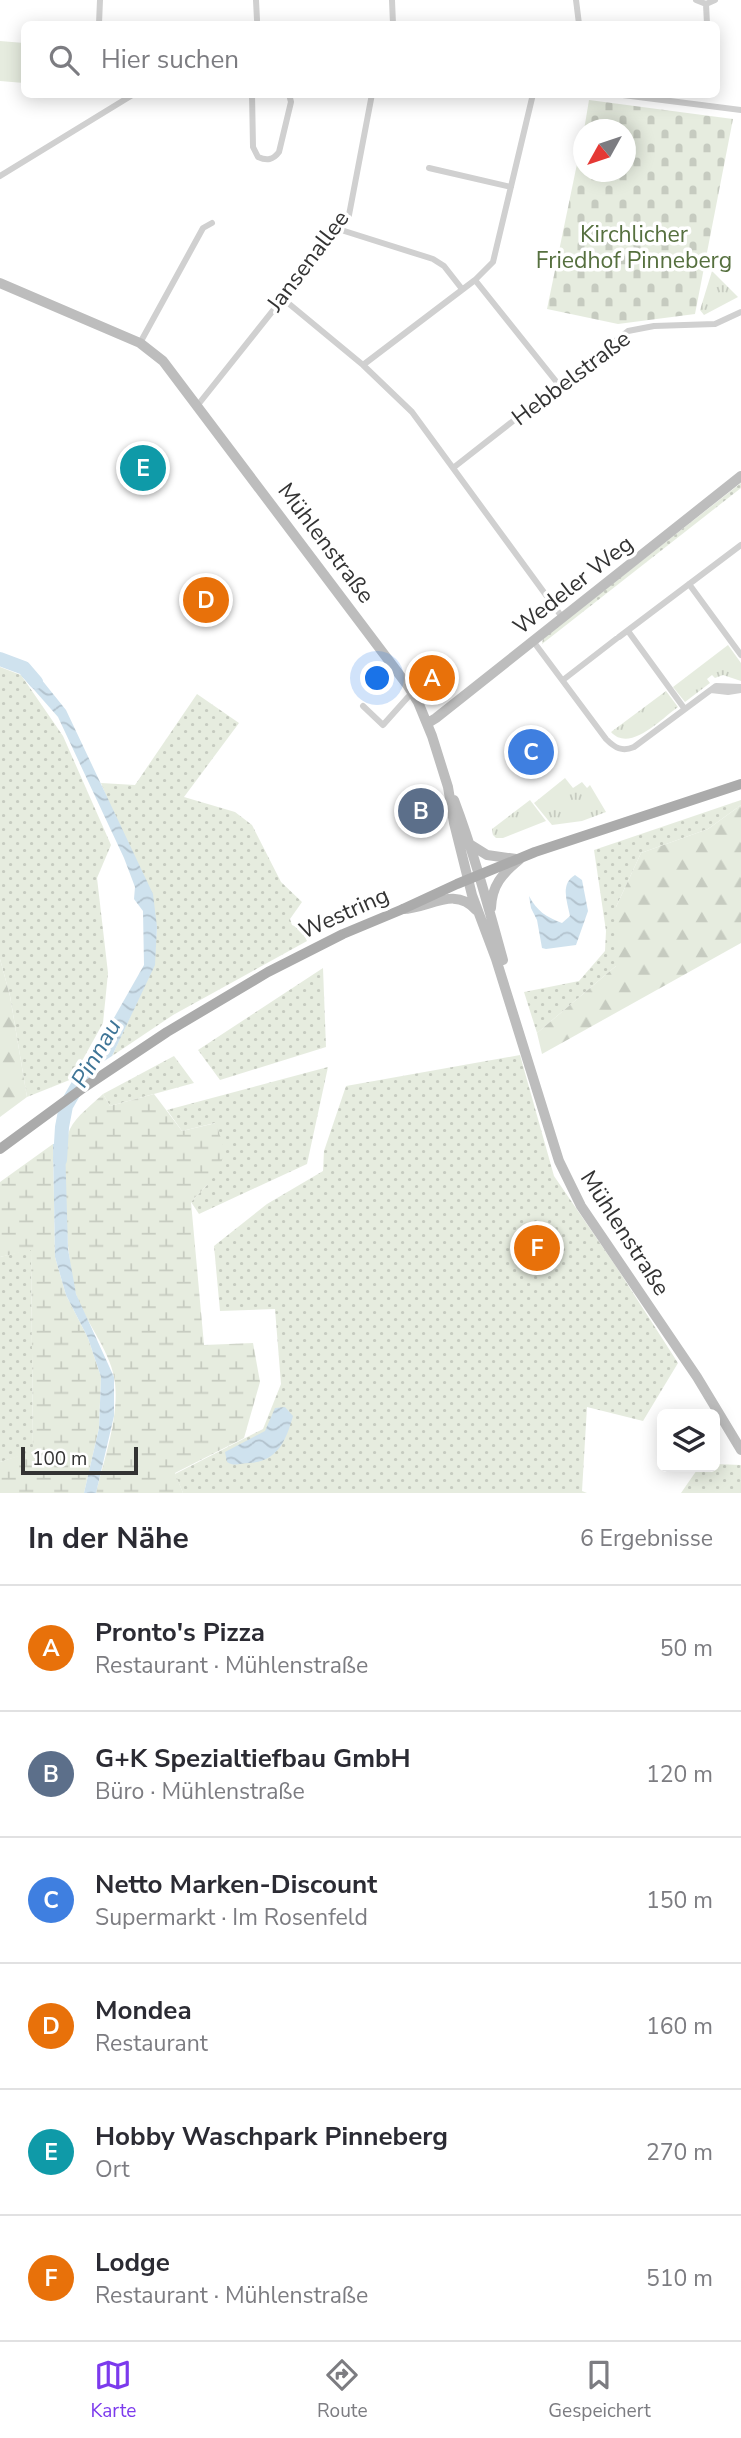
<!DOCTYPE html>
<html lang="de">
<meta charset="utf-8">
<style>
body{margin:0;font-family:"Nunito Sans",sans-serif;background:#f7f7f7;color:#2b2b33}
.controls{position:absolute;right:21px;bottom:21px;display:grid;overflow:hidden;border-radius:10px;box-shadow:0 4px 18px #0003}
.controls button{width:63px;height:63px;display:grid;place-items:center;padding:0;border:0;border-bottom:2px solid #e1e1e2;background:#fff;color:#2b2b33;font:35px sans-serif}
.compass{position:absolute;left:573px;top:119px;width:63px;height:63px;border-radius:50%;background:#fff;box-shadow:0 4px 18px #0003;rotate:230deg}
.scale{position:absolute;left:21px;bottom:18px;width:117px;box-sizing:border-box;padding-left:7px;border:4px solid #333;border-top:0;font-size:19px;line-height:24px;white-space:nowrap;color:#333;-webkit-text-stroke:5px #fff;paint-order:stroke}
.you{position:absolute;left:378px;top:679px;width:24px;height:24px;margin:-18px;border:5px solid #fff;border-radius:50%;background:#1a73e8;box-shadow:0 0 0 10px #1a73e833}
.badge{display:grid;place-items:center;width:46px;height:46px;border-radius:50%;background:#7c3aed;color:#fff;font-size:23px;font-weight:700}
.pin{position:absolute;translate:-50% -50%;border:4px solid #fff;box-shadow:0 2px 7px #0006}
.list{margin:0;padding:0;list-style:none}
h2{display:flex;justify-content:space-between;align-items:center;height:91px;margin:0;padding:0 28px;font-size:30px}
h2 small{font-size:23px;font-weight:400;color:#7c7c81}
.list li{display:grid;grid-template-columns:46px 1fr auto;gap:21px;align-items:center;box-sizing:border-box;height:126px;padding:0 28px;border-top:2px solid #e1e1e2}
.list b{display:block;font-size:26px;white-space:nowrap}
.list p{margin:0;font-size:23px;white-space:nowrap;color:#7c7c81}
.list em{font-size:23px;font-style:normal;color:#7c7c81}
.icon{flex:none;width:38px;height:38px;fill:none;stroke:currentColor;stroke-width:2;stroke-linecap:round;stroke-linejoin:round}
.map{position:relative;flex:none;width:741px;height:1493px;overflow:hidden}
.search{position:absolute;background:#fff;box-shadow:0 4px 18px #0003;left:21px;right:21px;top:21px;height:77px;display:flex;align-items:center;gap:18px;box-sizing:border-box;padding:0 24px;border-radius:10px;color:#7c7c81;font-size:26px}
.sheet{height:847px;background:#fff}
nav{display:flex;justify-content:space-around;align-items:center;box-sizing:border-box;height:98px;border-top:2px solid #e1e1e2;background:#fff;font-size:19px;color:#7c7c81}
nav a{display:grid;justify-items:center;gap:4px}
nav .on{color:#7c3aed}
.map>svg:first-child{display:block}
.grass{fill:url(#grass-dots)}
.forest{fill:url(#forest-firs)}
.wetland{fill:url(#wetland-marsh)}
.cemetery{fill:url(#cemetery-stones)}
.park{fill:url(#park-tufts)}
.pitch{fill:#e6ecdf}
.water{fill:url(#water-waves)}
.lines{fill:none;stroke-linecap:round;stroke-linejoin:round}
.river{stroke:#cfe2ee;stroke-width:14}
.minor{stroke:#d0d0d0;stroke-width:6}
.secondary{stroke:#bdbdbd;stroke-width:10}
.primary{stroke:#ababab;stroke-width:10}
.labels{text-anchor:middle;dominant-baseline:central;stroke-width:7;stroke-linejoin:round;paint-order:stroke}
.park-label{font-size:23px;fill:#56703f;stroke:#fff}
.street-label{font-size:23px;fill:#333;stroke:#fff}
.water-label{font-size:24px;font-style:italic;fill:#3f7597;stroke:#fff}
</style>
<div class="map">
<svg width="741" height="1493" viewBox="0 0 741 1493">
<defs>
<pattern id="grass-dots" width="8" height="8" patternUnits="userSpaceOnUse" patternTransform="scale(1.75)"><rect width="8" height="8" fill="#e6ecdf"/><path d="M2 2h.1M6 6h.1" fill="none" stroke="#c6cbc0" stroke-width="1.8" stroke-linecap="round"/></pattern>
<pattern id="forest-firs" width="22" height="20" patternUnits="userSpaceOnUse" patternTransform="scale(1.75)"><rect width="22" height="20" fill="#e6ecdf"/><path d="M5 1l3.5 6h-7zM16 11l3.5 6h-7z" fill="#c6cbc0"/></pattern>
<pattern id="wetland-marsh" width="20" height="14" patternUnits="userSpaceOnUse" patternTransform="scale(1.75)"><rect width="20" height="14" fill="#e6ecdf"/><path d="M1 5h8M5 5V1M11 12h8M15 12V8" fill="none" stroke="#c6cbc0"/></pattern>
<pattern id="cemetery-stones" width="16" height="16" patternUnits="userSpaceOnUse" patternTransform="scale(1.75)"><rect width="16" height="16" fill="#e6ecdf"/><path d="M2 7V4a2 2 0 0 1 4 0v3zM10 15v-3a2 2 0 0 1 4 0v3z" fill="#c6cbc0"/></pattern>
<pattern id="park-tufts" width="24" height="20" patternUnits="userSpaceOnUse" patternTransform="scale(1.75)"><rect width="24" height="20" fill="#e6ecdf"/><path d="M3 7l-1-3M5 7V3M7 7l1-3M15 17l-1-3M17 17v-4M19 17l1-3" fill="none" stroke="#c6cbc0"/></pattern>
<pattern id="water-waves" width="16" height="10" patternUnits="userSpaceOnUse" patternTransform="scale(1.75)"><rect width="16" height="10" fill="#cfe2ee"/><path d="M0 5q4-4 8 0t8 0" fill="none" stroke="#b2c2cd"/></pattern>
</defs>
<rect width="100%" height="100%" fill="#fff"/>
<!-- grass -->
<path class="grass" d="M 741,483 L 741,488 L 542,644 L 543,638 Z
M 0,667 L 21,675 L 63,736 L 111,845 L 97,878 L 108,973 L 103,1023 L 72,1079 L 27,1097 L 10,996 L 0,959 Z
M 197,694 L 239,723 L 184,797 L 235,812 L 252,825 L 281,882 L 302,902 L 290,919 L 292,925 L 301,929 L 307,941 L 173,1015 L 112,1056 L 154,965 L 157,927 L 101,783 L 135,785 Z
M 741,800 L 741,805 L 708,829 L 641,853 L 616,907 L 616,966 L 537,1033 L 524,992 L 579,981 L 605,951 L 606,931 L 594,850 Z
M 323,968 L 326,1047 L 220,1080 L 198,1050 Z
M 520,1055 L 554,1176 L 617,1268 L 678,1363 L 643,1421 L 587,1407 L 582,1491 L 587,1493 L 183,1493 L 175,1474 L 263,1429 L 281,1384 L 275,1309 L 220,1311 L 214,1246 L 267,1204 L 323,1171 L 324,1151 L 346,1086 Z
M 174,1056 L 194,1083 L 110,1106 L 103,1094 Z
M 328,1067 L 307,1164 L 199,1214 L 191,1202 L 207,1185 L 215,1123 L 182,1131 L 167,1110 Z
M 31,1249 L 33,1452 L 0,1462 L 0,1257 Z
M 715,1464 L 741,1465 L 741,1493 L 681,1493 L 699,1467 L 715,1467 Z"/>
<!-- forest -->
<path class="forest" d="M 741,805 L 741,943 L 542,1054 L 537,1033 L 616,966 L 616,907 L 641,853 L 708,829 Z
M 0,959 L 10,996 L 27,1097 L 0,1117 Z"/>
<!-- wetland -->
<path class="wetland" d="M 103,1094 L 110,1106 L 154,1094 L 182,1131 L 216,1123 C 218,1131 223,1141 223,1150 C 225,1170 203,1189 191,1202 L 204,1345 L 253,1343 L 260,1382 L 244,1438 L 175,1473 L 183,1493 L 96,1493 C 104,1459 121,1412 114,1377 C 109,1349 84,1320 76,1294 C 67,1267 59,1152 70,1129 C 76,1116 93,1104 103,1094 Z
M 53,1144 L 55,1257 L 66,1295 L 88,1338 L 101,1377 L 99,1428 L 84,1493 L 0,1493 L 0,1462 L 33,1451 L 31,1250 L 0,1257 L 0,1182 Z"/>
<!-- cemetery -->
<path class="cemetery" d="M 589,100 L 733,119 L 695,314 L 618,324 L 547,309 L 584,130 L 584,172 L 626,172 L 626,130 L 584,130 Z"/>
<!-- park -->
<path class="park" d="M 712,271 L 738,297 L 704,315 L 700,310 Z
M 728,645 L 741,663 L 741,681 L 723,675 L 715,678 L 712,675 L 707,679 L 710,683 L 685,702 L 673,687 Z
M 666,691 L 678,707 C 661,719 630,753 611,732 Z
M 565,778 L 573,788 L 582,782 L 587,788 L 590,785 L 606,812 L 582,821 L 552,825 L 534,803 Z
M 530,800 L 546,821 L 503,838 L 496,838 L 493,835 L 492,829 L 496,826 Z"/>
<!-- pitch -->
<path class="pitch" d="M 0,41 L 24,43 L 24,83 L 0,81 Z"/>
<!-- water -->
<path class="water" d="M 29,664 L 66,710 L 153,894 L 157,927 L 155,965 L 112,1056 L 81,1076 L 144,965 L 143,911 L 134,899 L 135,887 L 124,858 L 58,717 L 21,675 Z
M 575,875 L 582,880 L 588,911 L 576,945 L 546,949 L 542,948 L 537,920 L 531,908 L 529,896 C 537,911 546,917 562,923 L 570,916 C 567,901 560,884 575,875 Z
M 65,1143 L 68,1249 L 76,1294 L 114,1377 L 114,1416 L 96,1493 L 84,1493 L 99,1428 L 101,1377 L 88,1338 L 66,1295 L 55,1257 L 53,1144 Z
M 285,1407 L 293,1416 C 286,1441 277,1462 249,1463 C 240,1463 235,1467 227,1462 L 225,1452 L 265,1431 L 275,1408 Z"/>
<g class="lines">
<!-- river -->
<path class="river" d="M 0,659 L 24,668 L 36,682
M 60,1160 L 62,1127 L 66,1106 L 93,1059"/>
<!-- minor -->
<path class="minor" d="M 256,0 L 257,20
M 392,0 L 393,24
M 576,0 L 579,24
M 696,0 L 706,4 L 715,0
M 706,4 L 707,24
M 99,24 L 100,0
M 252,94 L 253,147 L 258,157 C 267,161 273,160 279,152 L 291,102 L 289,94
M 615,94 L 741,110
M 429,168 L 511,187
M 0,176 L 134,94
M 338,229 L 433,259 L 444,266 L 462,289
M 475,280 L 559,385
M 282,298 L 363,365 L 412,412 L 562,617
M 140,343 L 203,228 L 212,223
M 363,365 L 475,280 L 493,262 L 533,94
M 197,406 L 349,215 L 372,94
M 453,468 L 628,331 L 654,326 L 715,324 L 741,312
M 689,584 L 741,655
M 628,631 L 684,708
M 619,637 L 741,545
M 533,641 L 606,739 C 615,748 622,752 634,747 L 716,686 L 741,687
M 563,680 L 616,639
M 711,690 L 728,692 L 741,690
M 363,706 L 383,725 L 408,697"/>
<!-- secondary -->
<path class="secondary" d="M 0,283 L 140,343 L 163,361 L 408,686 L 418,702 L 432,736 L 448,787 L 454,823 L 472,895 L 496,959 L 559,1161 L 581,1206 L 697,1377 L 741,1450
M 428,723 L 436,718 L 741,476
M 454,800 C 474,853 488,906 503,960
M 471,845 L 487,855 L 516,859
M 491,908 C 492,885 502,874 519,860
M 403,909 C 428,909 455,885 476,910"/>
<!-- primary -->
<path class="primary" d="M 0,1149 L 83,1088 L 167,1032 L 268,972 L 343,934 L 403,909 L 457,884 L 535,852 L 741,784"/>
</g>
<g class="labels">
<!-- park labels -->
<g class="park-label">
<text x="634" y="234">Kirchlicher<tspan x="634" dy="26">Friedhof Pinneberg</tspan></text>
</g>
<!-- street labels -->
<g class="street-label">
<text transform="translate(308 261) rotate(-53)">Jansenallee</text>
<text transform="translate(571 378) rotate(-37)">Hebbelstraße</text>
<text transform="translate(326 543) rotate(53)">Mühlenstraße</text>
<text transform="translate(573 585) rotate(-38)">Wedeler Weg</text>
<text transform="translate(344 913) rotate(-24)">Westring</text>
<text transform="translate(625 1233) rotate(57)">Mühlenstraße</text>
</g>
<!-- water labels -->
<g class="water-label">
<text transform="translate(96 1053) rotate(-60)">Pinnau</text>
</g>
</g>
</svg>
<div class="controls">
<button><svg class="icon" aria-label="layers" viewBox="0 0 24 24"><path d="M12 4l9 5-9 5-9-5zM3 14l9 5 9-5"/></svg></button>
</div>
<svg class="compass" viewBox="-18 -18 36 36"><path d="M0-13l5 13h-10z" fill="#e53935"/><path d="M0 13l5-13h-10z" fill="#7c7c81"/></svg>
<div class="scale">100 m</div>
<div class="you"></div>
<div class="pin badge" style="left:432px;top:678px;background:#e8710a">A</div>
<div class="pin badge" style="left:421px;top:811px;background:#5c6f8a">B</div>
<div class="pin badge" style="left:531px;top:752px;background:#3f7fe0">C</div>
<div class="pin badge" style="left:206px;top:600px;background:#e8710a">D</div>
<div class="pin badge" style="left:143px;top:468px;background:#0f9aa8">E</div>
<div class="pin badge" style="left:537px;top:1248px;background:#e8710a">F</div>
<div class="search"><svg class="icon" aria-label="search" viewBox="0 0 24 24"><circle cx="10" cy="10" r="6"/><path d="M15 15l6 6"/></svg>Hier suchen</div>
</div>
<section class="sheet">
<h2>In der Nähe<small>6 Ergebnisse</small></h2>
<ul class="list">
<li><span class="badge" style="background:#e8710a">A</span><div><b>Pronto's Pizza</b><p>Restaurant · Mühlenstraße</p></div><em>50 m</em></li>
<li><span class="badge" style="background:#5c6f8a">B</span><div><b>G+K Spezialtiefbau GmbH</b><p>Büro · Mühlenstraße</p></div><em>120 m</em></li>
<li><span class="badge" style="background:#3f7fe0">C</span><div><b>Netto Marken-Discount</b><p>Supermarkt · Im Rosenfeld</p></div><em>150 m</em></li>
<li><span class="badge" style="background:#e8710a">D</span><div><b>Mondea</b><p>Restaurant</p></div><em>160 m</em></li>
<li><span class="badge" style="background:#0f9aa8">E</span><div><b>Hobby Waschpark Pinneberg</b><p>Ort</p></div><em>270 m</em></li>
<li><span class="badge" style="background:#e8710a">F</span><div><b>Lodge</b><p>Restaurant · Mühlenstraße</p></div><em>510 m</em></li>
</ul>
</section>
<nav>
<a class="on"><svg class="icon" aria-label="map" viewBox="0 0 24 24"><path d="M3 6l6-2 6 2 6-2v14l-6 2-6-2-6 2zM9 4v14M15 6v14"/></svg>Karte</a>
<a><svg class="icon" aria-label="directions" viewBox="0 0 24 24"><path d="M12 3l9 9-9 9-9-9zM9 14v-3h6M13 9l2 2-2 2"/></svg>Route</a>
<a><svg class="icon" aria-label="saved" viewBox="0 0 24 24"><path d="M7 4h10v16l-5-4-5 4z"/></svg>Gespeichert</a>
</nav>
